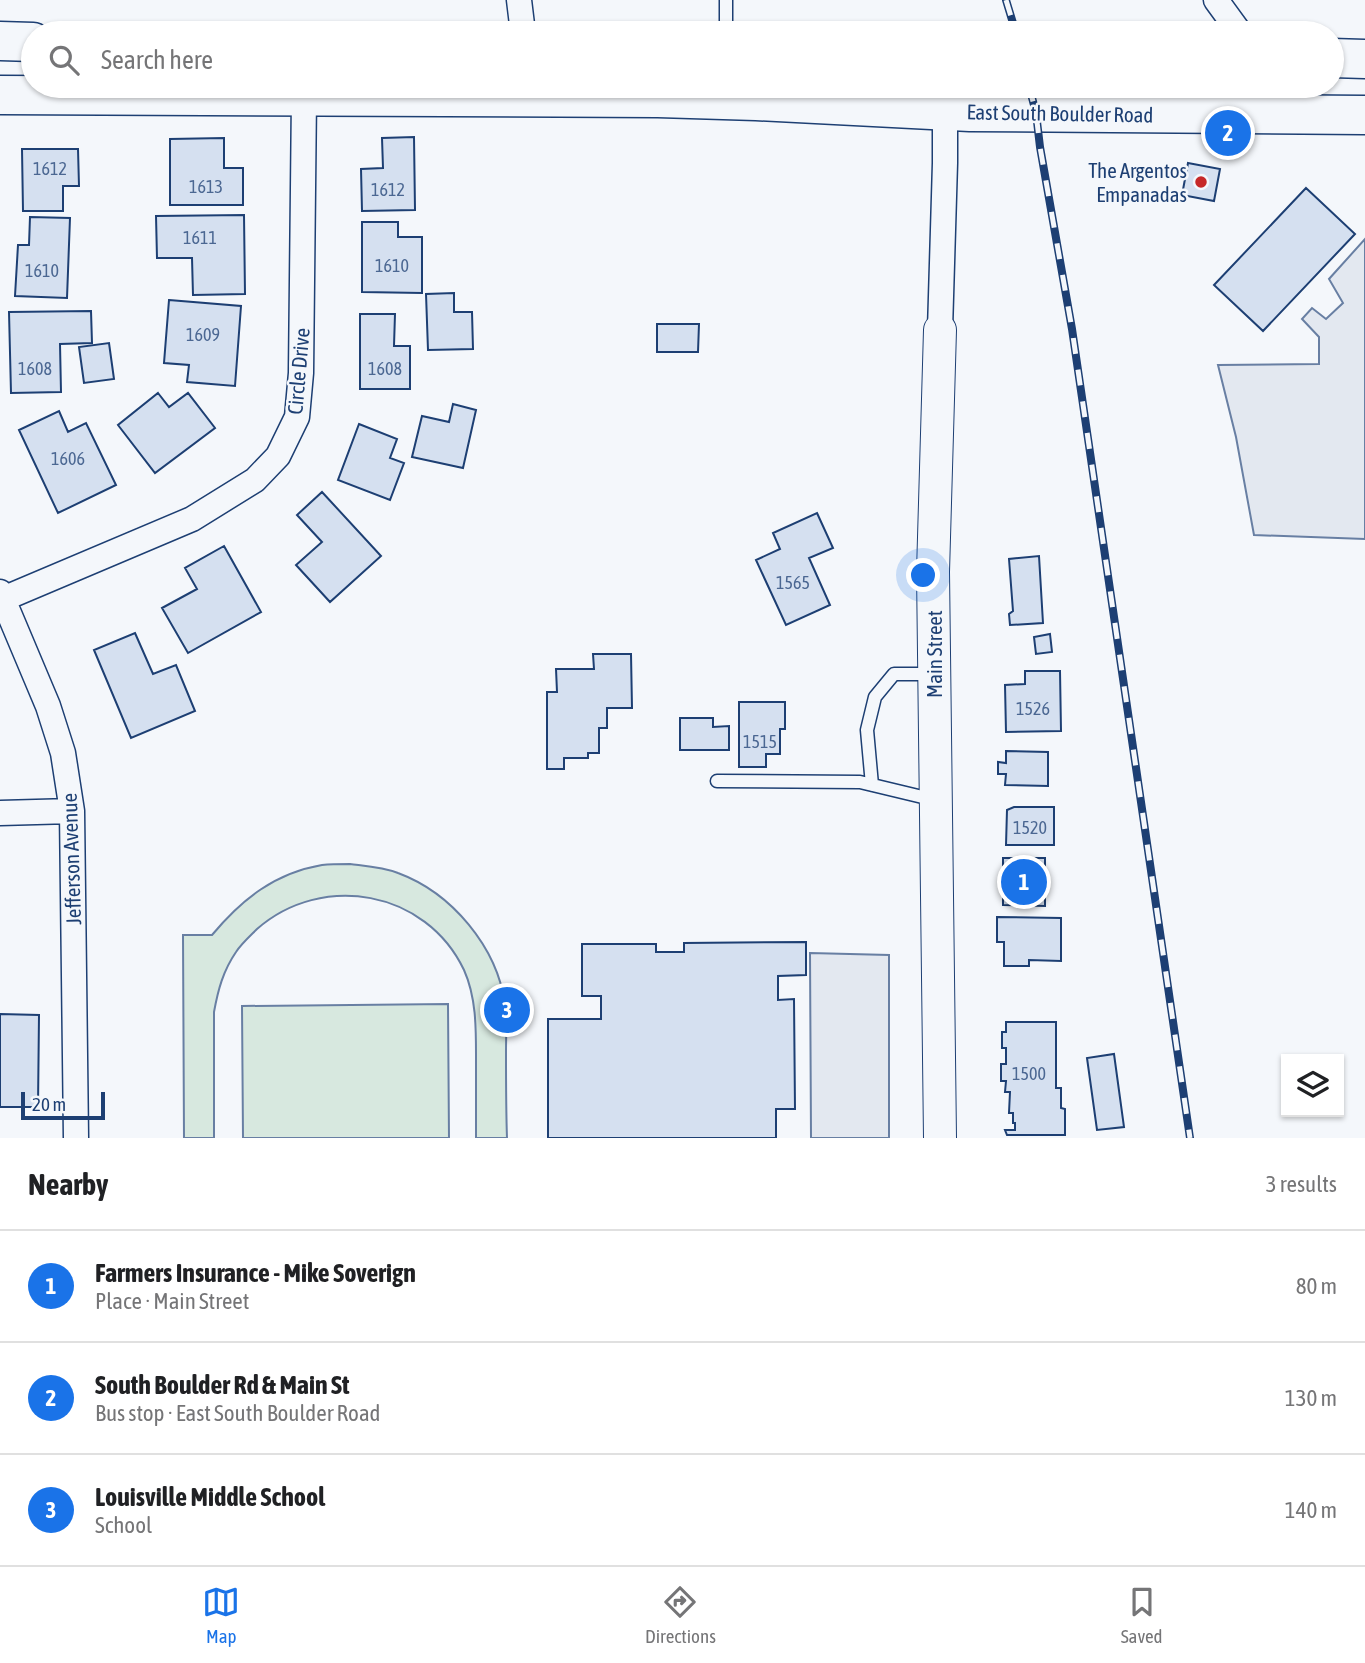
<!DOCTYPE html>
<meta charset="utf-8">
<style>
body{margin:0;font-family:"Asap Condensed",sans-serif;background:#f6f6f6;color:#202124}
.controls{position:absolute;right:21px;bottom:21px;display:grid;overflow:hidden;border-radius:0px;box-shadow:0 2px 5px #0004}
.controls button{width:63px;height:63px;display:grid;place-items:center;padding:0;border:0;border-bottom:2px solid #e0e0e0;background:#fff;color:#202124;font:35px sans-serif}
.scale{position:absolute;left:21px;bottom:18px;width:84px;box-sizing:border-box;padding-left:7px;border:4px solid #1d3f73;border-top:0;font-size:19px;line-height:24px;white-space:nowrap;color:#1d3f73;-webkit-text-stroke:5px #f4f7fb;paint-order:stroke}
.you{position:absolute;left:924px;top:576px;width:24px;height:24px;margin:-18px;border:5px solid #fff;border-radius:50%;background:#1a73e8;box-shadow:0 0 0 10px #1a73e833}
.badge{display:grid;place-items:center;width:46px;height:46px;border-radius:50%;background:#1a73e8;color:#fff;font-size:23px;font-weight:700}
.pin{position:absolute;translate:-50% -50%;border:4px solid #fff;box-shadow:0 2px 7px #0006}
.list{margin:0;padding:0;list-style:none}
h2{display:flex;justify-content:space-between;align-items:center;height:91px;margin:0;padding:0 28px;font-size:30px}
h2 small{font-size:23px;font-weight:400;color:#757577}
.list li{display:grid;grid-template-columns:46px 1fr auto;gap:21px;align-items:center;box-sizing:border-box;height:112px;padding:0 28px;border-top:2px solid #e0e0e0}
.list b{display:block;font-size:26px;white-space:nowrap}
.list p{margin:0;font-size:23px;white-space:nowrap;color:#757577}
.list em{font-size:23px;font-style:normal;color:#757577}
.icon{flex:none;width:38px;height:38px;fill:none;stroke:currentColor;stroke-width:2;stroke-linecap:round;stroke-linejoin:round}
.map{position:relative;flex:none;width:1365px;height:1138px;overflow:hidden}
.search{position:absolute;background:#fff;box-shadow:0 2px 5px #0004;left:21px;right:21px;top:21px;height:77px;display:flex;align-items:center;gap:18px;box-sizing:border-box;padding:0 24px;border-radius:38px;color:#757577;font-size:26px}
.sheet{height:427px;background:#fff}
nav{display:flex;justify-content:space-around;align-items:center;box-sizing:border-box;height:98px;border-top:2px solid #e0e0e0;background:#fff;font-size:19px;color:#757577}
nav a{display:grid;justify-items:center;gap:4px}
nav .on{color:#1a73e8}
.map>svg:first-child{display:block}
.green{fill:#d7e8df;stroke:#687fa3;stroke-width:2}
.parking{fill:#e3e8f0;stroke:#687fa3;stroke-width:2}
.building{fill:#d5e0f0;stroke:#1d3f73;stroke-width:2}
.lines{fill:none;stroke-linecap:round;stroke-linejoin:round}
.service-casing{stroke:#1d3f73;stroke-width:15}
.minor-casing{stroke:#1d3f73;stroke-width:27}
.tertiary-casing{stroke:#1d3f73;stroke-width:34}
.primary-casing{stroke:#1d3f73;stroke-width:41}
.service{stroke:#f4f7fb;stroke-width:12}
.minor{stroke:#f4f7fb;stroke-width:24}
.tertiary{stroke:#f4f7fb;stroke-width:32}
.primary{stroke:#f4f7fb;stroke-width:38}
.rail-casing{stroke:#1d3f73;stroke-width:8}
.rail{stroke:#f4f7fb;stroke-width:5;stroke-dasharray:16;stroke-linecap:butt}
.poi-dot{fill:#c62828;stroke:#f4f7fb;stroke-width:2.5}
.labels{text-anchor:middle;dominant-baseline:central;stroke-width:5;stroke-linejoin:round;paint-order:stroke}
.number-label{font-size:18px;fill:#4b6792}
.street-label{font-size:21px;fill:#1d3f73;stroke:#f4f7fb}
.poi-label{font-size:21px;fill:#1d3f73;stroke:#f4f7fb;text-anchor:end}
</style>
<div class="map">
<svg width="1365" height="1138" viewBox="0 0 1365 1138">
<rect width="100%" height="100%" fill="#f4f7fb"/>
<!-- green -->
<path class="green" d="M 350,864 C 366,866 383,867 398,873 C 452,893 497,947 505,1004 C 507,1020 506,1036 506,1052 C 506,1081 506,1109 507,1138 L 476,1138 C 476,1113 476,1088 476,1064 C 476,1032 477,999 464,970 C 426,890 322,872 257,929 C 250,936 241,944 236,952 C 223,971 218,990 214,1012 L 214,1138 L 184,1138 L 183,935 L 212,935 C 242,899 275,873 322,865 C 331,864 341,864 350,864 Z
M 448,1004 L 449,1138 L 243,1138 L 242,1006 Z"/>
<!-- parking -->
<path class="parking" d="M 1365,239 L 1365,539 L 1254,535 L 1236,437 L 1218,365 L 1319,364 L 1319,337 L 1302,319 L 1312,308 L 1326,319 L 1343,303 L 1329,279 Z
M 810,953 L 889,955 L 889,1138 L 811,1138 Z"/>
<!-- building -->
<path class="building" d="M 414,137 L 415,210 L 362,211 L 361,169 L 383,168 L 382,138 Z
M 224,138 L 224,168 L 243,168 L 243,205 L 170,205 L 170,139 Z
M 22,149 L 78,149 L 79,186 L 63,186 L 63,211 L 23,211 Z
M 1188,163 L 1220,169 L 1214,201 L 1182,195 Z
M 1306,188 L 1355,234 L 1263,331 L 1214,285 Z
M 244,215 L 245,294 L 193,295 L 192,258 L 157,258 L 156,216 Z
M 30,217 L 70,218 L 67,298 L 15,296 L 18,245 L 29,245 Z
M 362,222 L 398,222 L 398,237 L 422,237 L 422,293 L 362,292 Z
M 454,293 L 454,312 L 472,312 L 473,349 L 428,350 L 426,294 Z
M 169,300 L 241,306 L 235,386 L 187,382 L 189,365 L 164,363 Z
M 91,311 L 92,343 L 60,344 L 61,392 L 11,393 L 9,312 Z
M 360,314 L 395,314 L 394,346 L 410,346 L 410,389 L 360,389 Z
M 657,324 L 699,324 L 698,352 L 657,352 Z
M 109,343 L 114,379 L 84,383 L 79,347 Z
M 158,393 L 169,407 L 188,393 L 215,428 L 155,473 L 118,425 Z
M 453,404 L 476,410 L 463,468 L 412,457 L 422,416 L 449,422 Z
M 59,411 L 68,432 L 86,423 L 116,485 L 58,513 L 19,430 Z
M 359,424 L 397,439 L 390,458 L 404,463 L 390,500 L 338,480 Z
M 322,492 L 381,556 L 330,602 L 296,565 L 322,542 L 297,515 Z
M 817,513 L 833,548 L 809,558 L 830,605 L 786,625 L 756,560 L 780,549 L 773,533 Z
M 224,546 L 261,612 L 188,653 L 162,608 L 197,589 L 185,568 Z
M 1039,556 L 1043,623 L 1010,625 L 1009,614 L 1013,611 L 1009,559 Z
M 135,633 L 153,674 L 176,665 L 195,711 L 131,738 L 94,650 Z
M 1050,634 L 1052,652 L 1036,654 L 1034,637 Z
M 593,654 L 631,654 L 632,708 L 607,708 L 607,728 L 599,728 L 599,753 L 588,753 L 588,758 L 564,758 L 564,769 L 547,769 L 547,692 L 557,692 L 556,669 L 594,669 Z
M 1025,671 L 1060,671 L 1061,731 L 1006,732 L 1005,685 L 1025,684 Z
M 739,702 L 785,702 L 785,729 L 780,729 L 780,754 L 766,754 L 766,767 L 739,767 Z
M 680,718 L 713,718 L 713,727 L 729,726 L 729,750 L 680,750 Z
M 1006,751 L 1048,752 L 1048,786 L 1005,785 L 1006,774 L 998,774 L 998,762 L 1006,763 Z
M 1014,807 L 1054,807 L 1054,845 L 1006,845 L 1007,810 Z
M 1003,858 L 1045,858 L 1045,906 L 1003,905 Z
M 997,917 L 1061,918 L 1061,961 L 1029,960 L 1029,966 L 1004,966 L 1004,942 L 997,942 Z
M 806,942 L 806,975 L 778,976 L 778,1000 L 794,999 L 795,1109 L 776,1109 L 776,1138 L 548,1138 L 548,1019 L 601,1019 L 601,996 L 582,996 L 582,944 L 656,944 L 656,952 L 684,952 L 684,943 Z
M 0,1014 L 39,1015 L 38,1107 L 0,1107 Z
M 1006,1022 L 1056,1022 L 1056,1088 L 1061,1088 L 1061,1108 L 1065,1109 L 1065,1135 L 1007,1135 L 1005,1130 L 1015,1130 L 1015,1123 L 1013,1123 L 1013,1113 L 1009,1113 L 1010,1092 L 1005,1092 L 1006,1081 L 1001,1081 L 1001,1064 L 1006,1064 L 1006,1048 L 1002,1048 L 1002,1032 L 1006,1032 Z
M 1114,1054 L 1124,1127 L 1097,1130 L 1087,1058 Z"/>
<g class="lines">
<defs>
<path id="service" d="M 726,0 L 726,33
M 717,781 L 860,782 L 935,800
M 872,785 L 867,730 L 875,697 L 894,674 L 933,674"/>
<path id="minor" d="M 519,0 L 523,33
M 1216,0 L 1240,33
M 940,330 L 945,163 L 945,86
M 0,592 L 48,706 L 63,753 L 72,811 L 76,1138
M 3,599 L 192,519 L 255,480 L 278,456 L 297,417 L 301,373 L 304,96
M 0,813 L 72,811"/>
<path id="tertiary" d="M 940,1138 L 933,572 L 940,330"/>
<path id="primary" d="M 0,41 L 33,42
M 1332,58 L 1365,59
M 0,95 L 658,98 L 756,101 L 970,112 L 1365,115"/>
</defs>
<!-- service casing -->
<use href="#service" class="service-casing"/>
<!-- minor casing -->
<use href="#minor" class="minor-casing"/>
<!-- tertiary casing -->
<use href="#tertiary" class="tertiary-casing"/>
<!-- primary casing -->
<use href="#primary" class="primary-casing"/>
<!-- service -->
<use href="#service" class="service"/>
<!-- minor -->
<use href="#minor" class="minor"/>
<!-- tertiary -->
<use href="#tertiary" class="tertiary"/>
<!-- primary -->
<use href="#primary" class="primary"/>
<defs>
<path id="rail" d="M 1006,0 L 1016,33
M 1029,86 L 1036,113 L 1040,147 L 1072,329 L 1190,1138"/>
</defs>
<!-- rail casing -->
<use href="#rail" class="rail-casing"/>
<!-- rail -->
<use href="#rail" class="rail"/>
</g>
<!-- markers -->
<circle class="poi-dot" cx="1201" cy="182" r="7"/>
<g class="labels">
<!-- number labels -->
<g class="number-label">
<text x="50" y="168">1612</text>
<text x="206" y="186">1613</text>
<text x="388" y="189">1612</text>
<text x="200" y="237">1611</text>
<text x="392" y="265">1610</text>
<text x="42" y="270">1610</text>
<text x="203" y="334">1609</text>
<text x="35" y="368">1608</text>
<text x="385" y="368">1608</text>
<text x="68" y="458">1606</text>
<text x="793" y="582">1565</text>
<text x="1033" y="708">1526</text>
<text x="760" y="741">1515</text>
<text x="1030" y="827">1520</text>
<text x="1029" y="1073">1500</text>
</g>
<!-- street labels -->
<g class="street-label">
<text transform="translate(1060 113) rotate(1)">East South Boulder Road</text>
<text transform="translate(298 371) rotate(-85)">Circle Drive</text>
<text transform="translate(934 654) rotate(-90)">Main Street</text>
<text transform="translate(71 859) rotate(-92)">Jefferson Avenue</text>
</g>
<!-- poi labels -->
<g class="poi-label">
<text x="1187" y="170">The Argentos<tspan x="1187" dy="24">Empanadas</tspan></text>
</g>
</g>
</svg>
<div class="controls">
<button><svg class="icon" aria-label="layers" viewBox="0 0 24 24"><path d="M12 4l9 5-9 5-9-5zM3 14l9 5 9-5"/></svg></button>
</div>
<div class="scale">20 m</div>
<div class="you"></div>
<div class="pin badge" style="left:1024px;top:882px">1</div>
<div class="pin badge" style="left:1228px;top:133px">2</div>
<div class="pin badge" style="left:507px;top:1010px">3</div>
<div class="search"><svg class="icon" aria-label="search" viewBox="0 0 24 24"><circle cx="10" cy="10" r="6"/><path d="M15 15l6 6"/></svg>Search here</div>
</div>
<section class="sheet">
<h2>Nearby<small>3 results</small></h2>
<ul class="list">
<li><span class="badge">1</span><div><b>Farmers Insurance - Mike Soverign</b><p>Place · Main Street</p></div><em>80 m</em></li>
<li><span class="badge">2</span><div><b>South Boulder Rd &amp; Main St</b><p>Bus stop · East South Boulder Road</p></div><em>130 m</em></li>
<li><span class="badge">3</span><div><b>Louisville Middle School</b><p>School</p></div><em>140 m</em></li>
</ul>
</section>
<nav>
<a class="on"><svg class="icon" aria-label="map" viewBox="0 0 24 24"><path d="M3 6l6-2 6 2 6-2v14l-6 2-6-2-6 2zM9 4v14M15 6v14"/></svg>Map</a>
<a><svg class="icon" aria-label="directions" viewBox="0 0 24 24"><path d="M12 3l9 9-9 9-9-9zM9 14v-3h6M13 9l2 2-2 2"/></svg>Directions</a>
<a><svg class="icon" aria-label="saved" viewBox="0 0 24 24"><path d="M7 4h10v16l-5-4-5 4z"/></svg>Saved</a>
</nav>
